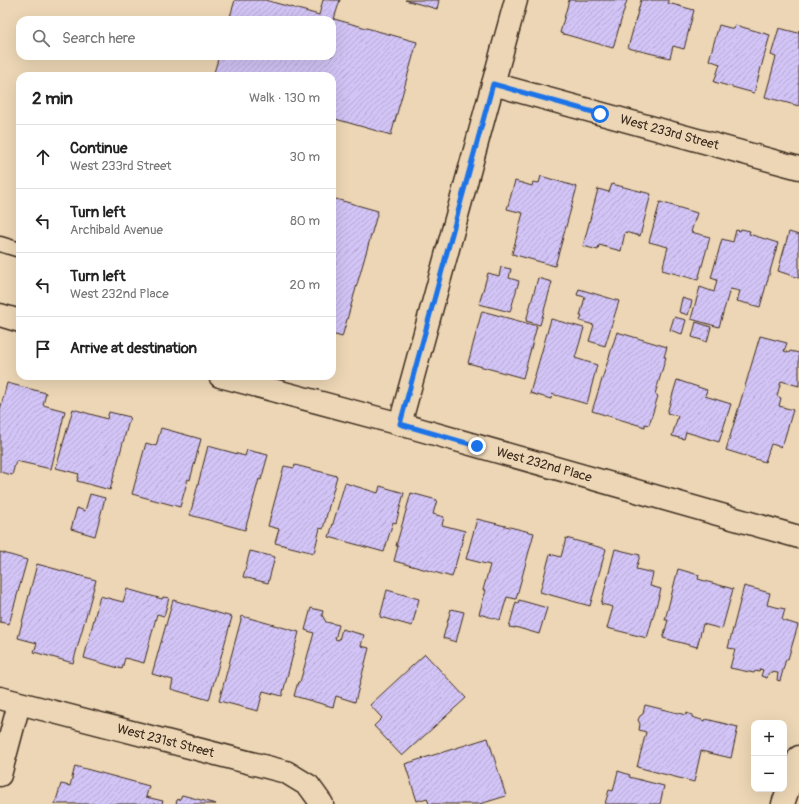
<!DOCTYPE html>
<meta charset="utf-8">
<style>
body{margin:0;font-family:Pangolin,sans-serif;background:#f6f6f6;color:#222}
.controls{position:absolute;right:12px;bottom:12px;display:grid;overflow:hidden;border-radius:8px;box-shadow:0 4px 16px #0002}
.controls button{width:36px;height:36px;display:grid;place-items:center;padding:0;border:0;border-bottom:1px solid #e0e0e0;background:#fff;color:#222;font:20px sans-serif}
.stop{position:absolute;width:12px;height:12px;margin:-9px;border:3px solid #1a73e8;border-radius:50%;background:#fff}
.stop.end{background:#1a73e8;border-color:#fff;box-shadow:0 1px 4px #0008}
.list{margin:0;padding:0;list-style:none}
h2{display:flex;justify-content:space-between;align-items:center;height:52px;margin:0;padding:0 16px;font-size:17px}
h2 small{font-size:13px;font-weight:400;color:#767676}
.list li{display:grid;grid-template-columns:26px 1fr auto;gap:12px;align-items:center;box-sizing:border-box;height:64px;padding:0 16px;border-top:1px solid #e0e0e0}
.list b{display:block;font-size:15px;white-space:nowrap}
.list p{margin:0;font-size:13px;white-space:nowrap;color:#767676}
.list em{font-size:13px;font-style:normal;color:#767676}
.icon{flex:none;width:22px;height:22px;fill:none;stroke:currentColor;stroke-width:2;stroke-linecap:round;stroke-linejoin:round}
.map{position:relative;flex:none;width:799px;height:804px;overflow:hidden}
.search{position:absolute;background:#fff;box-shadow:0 4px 16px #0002;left:16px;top:16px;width:320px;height:44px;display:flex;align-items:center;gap:10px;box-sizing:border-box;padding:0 14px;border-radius:12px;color:#767676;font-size:15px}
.panel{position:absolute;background:#fff;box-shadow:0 4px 16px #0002;left:16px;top:72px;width:320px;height:308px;border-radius:12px}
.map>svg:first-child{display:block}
.building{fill:url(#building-hatch);stroke:#3b2a1e}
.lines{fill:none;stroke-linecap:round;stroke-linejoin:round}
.service-casing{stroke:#3b2a1e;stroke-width:17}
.minor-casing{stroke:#3b2a1e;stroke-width:25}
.tertiary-casing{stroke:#3b2a1e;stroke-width:25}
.service{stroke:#ecd6b5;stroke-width:14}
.minor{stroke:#ecd6b5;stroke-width:22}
.tertiary{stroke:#ecd6b5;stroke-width:22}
.route{stroke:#1a73e8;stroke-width:5}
.labels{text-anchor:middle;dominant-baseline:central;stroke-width:3;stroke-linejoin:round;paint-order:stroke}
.street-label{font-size:13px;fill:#3b2a1e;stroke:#ecd6b5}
</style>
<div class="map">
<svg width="799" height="804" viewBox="0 0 799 804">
<defs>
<pattern id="building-hatch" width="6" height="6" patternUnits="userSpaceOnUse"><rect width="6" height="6" fill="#d2c4f6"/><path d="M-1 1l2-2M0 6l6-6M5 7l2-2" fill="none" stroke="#b5a9d2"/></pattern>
</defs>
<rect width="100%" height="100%" fill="#ecd6b5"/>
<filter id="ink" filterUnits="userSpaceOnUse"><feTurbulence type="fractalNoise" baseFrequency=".025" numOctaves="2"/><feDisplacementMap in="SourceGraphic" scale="8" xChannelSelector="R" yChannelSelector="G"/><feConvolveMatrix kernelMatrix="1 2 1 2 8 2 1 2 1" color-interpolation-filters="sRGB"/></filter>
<g filter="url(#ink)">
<!-- building -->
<path class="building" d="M 235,0 L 265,0 L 319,15 L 323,0 L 340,0 L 334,19 L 417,42 L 391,135 L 332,118 L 332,76 L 213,76 L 219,56 L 332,56 L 332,20 L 229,20 Z
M 405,0 L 439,0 L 437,9 Z
M 569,0 L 627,0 L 613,48 L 560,33 Z
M 641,0 L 668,0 L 668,3 L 694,10 L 684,49 L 673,46 L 670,58 L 628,48 Z
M 719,25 L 734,29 L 735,25 L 770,35 L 754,93 L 714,82 L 720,64 L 709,60 Z
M 779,28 L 798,33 L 799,30 L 799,106 L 765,97 L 776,57 L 771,55 Z
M 541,176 L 577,187 L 555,266 L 512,254 L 523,213 L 507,209 L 515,181 L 532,186 L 533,182 L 539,183 Z
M 612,184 L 651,194 L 640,236 L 625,232 L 621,251 L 599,245 L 598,250 L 583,246 L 598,189 L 609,192 Z
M 332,198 L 378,211 L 342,337 L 332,334 Z
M 660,202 L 697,213 L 691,232 L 710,237 L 698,280 L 662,270 L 668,247 L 649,242 Z
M 741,229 L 750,231 L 749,234 L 778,243 L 760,307 L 737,301 L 740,291 L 730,289 L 719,327 L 691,319 L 700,287 L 714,292 L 717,280 L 711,278 L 722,239 L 733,242 L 736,230 L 740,231 Z
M 789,232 L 799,235 L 799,278 L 778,271 Z
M 501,267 L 511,269 L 509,278 L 519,281 L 510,312 L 479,304 L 488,273 L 499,276 Z
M 538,278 L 552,282 L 540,325 L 526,321 Z
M 579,289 L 619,301 L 605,346 L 589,341 L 594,325 L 580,321 L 582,316 L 580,316 L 585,297 L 577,295 Z
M 682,298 L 692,301 L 688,315 L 679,312 Z
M 482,311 L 537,326 L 523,378 L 468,363 Z
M 674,317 L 686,320 L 682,334 L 670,330 Z
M 551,319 L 584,328 L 575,358 L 597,365 L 587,404 L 552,394 L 551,399 L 530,393 Z
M 696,322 L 711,327 L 707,342 L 692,337 Z
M 617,332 L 667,347 L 664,357 L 666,357 L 655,394 L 658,396 L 649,425 L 645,424 L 645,427 L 592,411 Z
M 760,336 L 787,343 L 784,351 L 789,353 L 790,351 L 799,353 L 799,386 L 781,381 L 777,396 L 781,398 L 779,406 L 793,410 L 782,447 L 771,444 L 765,462 L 726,450 Z
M 677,380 L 707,390 L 705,396 L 731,404 L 719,442 L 686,432 L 684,439 L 672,436 L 678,416 L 667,413 Z
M 7,383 L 46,393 L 43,405 L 65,411 L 51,469 L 16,461 L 12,475 L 0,472 L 0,410 Z
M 73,409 L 107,419 L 109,412 L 130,417 L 110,490 L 77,481 L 79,474 L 56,468 Z
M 161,428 L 201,439 L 190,480 L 188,479 L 180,507 L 132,494 L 146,443 L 156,446 Z
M 208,446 L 245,456 L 247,450 L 268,455 L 261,480 L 259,479 L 245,530 L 190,515 Z
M 295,465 L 337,476 L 323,529 L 320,528 L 314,553 L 275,543 L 279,529 L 268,526 L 284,466 L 294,468 Z
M 345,483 L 378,493 L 380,486 L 404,493 L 396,523 L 393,522 L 384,552 L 329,537 Z
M 411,493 L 437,500 L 433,514 L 444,517 L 442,525 L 465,531 L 452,577 L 394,561 L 398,546 L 396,546 Z
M 90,494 L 105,498 L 95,536 L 71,529 L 77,508 L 85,511 Z
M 477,519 L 534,533 L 516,599 L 507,597 L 500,620 L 479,614 L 486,590 L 483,590 L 490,565 L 466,559 Z
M 566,538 L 606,549 L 590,606 L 540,592 L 550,554 L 561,557 Z
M 615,549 L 640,555 L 636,569 L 653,573 L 650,586 L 661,589 L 647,638 L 607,628 L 613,607 L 601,604 Z
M 250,551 L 275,557 L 268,583 L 243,577 Z
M 0,552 L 27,560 L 9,624 L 0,622 Z
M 37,564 L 96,580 L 73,663 L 34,652 L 37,643 L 18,638 Z
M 678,569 L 699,575 L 698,579 L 733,589 L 722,629 L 703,624 L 697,647 L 663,638 L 668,620 L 665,620 Z
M 744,586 L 770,593 L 767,605 L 785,609 L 782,620 L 798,625 L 788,659 L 786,659 L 780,681 L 777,680 L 778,673 L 771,672 L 768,674 L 767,678 L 761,676 L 763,670 L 760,669 L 759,672 L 755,671 L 754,673 L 730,668 L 735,649 L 728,648 Z
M 127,589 L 162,599 L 163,597 L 169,598 L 164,616 L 157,614 L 144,663 L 125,658 L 122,669 L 84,658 L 100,596 L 123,602 Z
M 387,590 L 419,599 L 412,626 L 380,617 Z
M 173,600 L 232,617 L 209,700 L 171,689 L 173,680 L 152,674 Z
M 519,600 L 547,608 L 539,634 L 515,627 L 515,628 L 509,627 L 516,602 L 518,603 Z
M 311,608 L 323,611 L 322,615 L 326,622 L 339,625 L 335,639 L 339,640 L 342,629 L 364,635 L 361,646 L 369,648 L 355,702 L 336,696 L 333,707 L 294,696 L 298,682 L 300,682 L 314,633 L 305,630 Z
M 451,609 L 464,612 L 456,642 L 443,638 Z
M 242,616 L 299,632 L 282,696 L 263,691 L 258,711 L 219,701 Z
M 425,654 L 466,698 L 402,756 L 374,726 L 382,718 L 370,705 Z
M 645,705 L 686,715 L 687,713 L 692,715 L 692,717 L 705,721 L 706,719 L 738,727 L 731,758 L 701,751 L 694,782 L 637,767 L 646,732 L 639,730 L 640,724 L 638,720 L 640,716 L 643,714 Z
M 488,738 L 506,796 L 480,804 L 429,804 L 427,798 L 417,801 L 405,764 Z
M 75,766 L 149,786 L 146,797 L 163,801 L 162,804 L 55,804 L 61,784 L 70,786 Z
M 618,771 L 630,775 L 629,777 L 664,786 L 660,804 L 605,804 L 609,790 L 613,791 Z
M 182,795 L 216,804 L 176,804 L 177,800 L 180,799 Z"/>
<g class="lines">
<defs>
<path id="service" d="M 0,244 L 20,250"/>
<g id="minor">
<path id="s1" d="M 493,84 L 799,168"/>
<path d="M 0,315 L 20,321"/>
<path id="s2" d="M 220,376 L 400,424 L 799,537"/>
<path d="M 400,424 L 516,0"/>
<path id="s3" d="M 0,698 L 286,772 L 309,786 L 322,804"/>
<path d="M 0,775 L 19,704"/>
</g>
<path id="tertiary" d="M 783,804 L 799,757"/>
</defs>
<!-- service casing -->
<use href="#service" class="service-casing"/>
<!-- minor casing -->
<use href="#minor" class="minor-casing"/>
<!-- tertiary casing -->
<use href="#tertiary" class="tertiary-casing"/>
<!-- service -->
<use href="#service" class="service"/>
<!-- minor -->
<use href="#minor" class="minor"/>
<!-- tertiary -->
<use href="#tertiary" class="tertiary"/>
</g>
</g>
<g class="lines" filter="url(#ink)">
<!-- route -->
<path class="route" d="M 477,446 L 400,424 L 493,84 L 600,114"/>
</g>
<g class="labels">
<!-- street labels -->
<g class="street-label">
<text stroke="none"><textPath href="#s1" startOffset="183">West 233rd Street</textPath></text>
<text stroke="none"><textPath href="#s2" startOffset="336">West 232nd Place</textPath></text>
<text stroke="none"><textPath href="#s3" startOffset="171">West 231st Street</textPath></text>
</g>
</g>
</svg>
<div class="controls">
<button>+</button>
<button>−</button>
</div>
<div class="stop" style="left:600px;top:114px"></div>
<div class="stop end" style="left:477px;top:446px"></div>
<div class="search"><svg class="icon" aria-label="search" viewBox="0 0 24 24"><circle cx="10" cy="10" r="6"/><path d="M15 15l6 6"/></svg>Search here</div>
<section class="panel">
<h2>2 min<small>Walk · 130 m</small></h2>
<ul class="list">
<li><svg class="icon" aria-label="ahead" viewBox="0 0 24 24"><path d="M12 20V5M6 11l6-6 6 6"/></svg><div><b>Continue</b><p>West 233rd Street</p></div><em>30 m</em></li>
<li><svg class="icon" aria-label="left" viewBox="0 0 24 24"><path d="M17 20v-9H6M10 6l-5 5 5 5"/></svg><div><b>Turn left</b><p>Archibald Avenue</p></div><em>80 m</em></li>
<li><svg class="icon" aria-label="left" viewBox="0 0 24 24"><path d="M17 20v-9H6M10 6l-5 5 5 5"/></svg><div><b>Turn left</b><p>West 232nd Place</p></div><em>20 m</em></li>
<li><svg class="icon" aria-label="arrive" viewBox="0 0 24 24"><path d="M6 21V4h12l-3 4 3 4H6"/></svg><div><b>Arrive at destination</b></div></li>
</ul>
</section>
</div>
